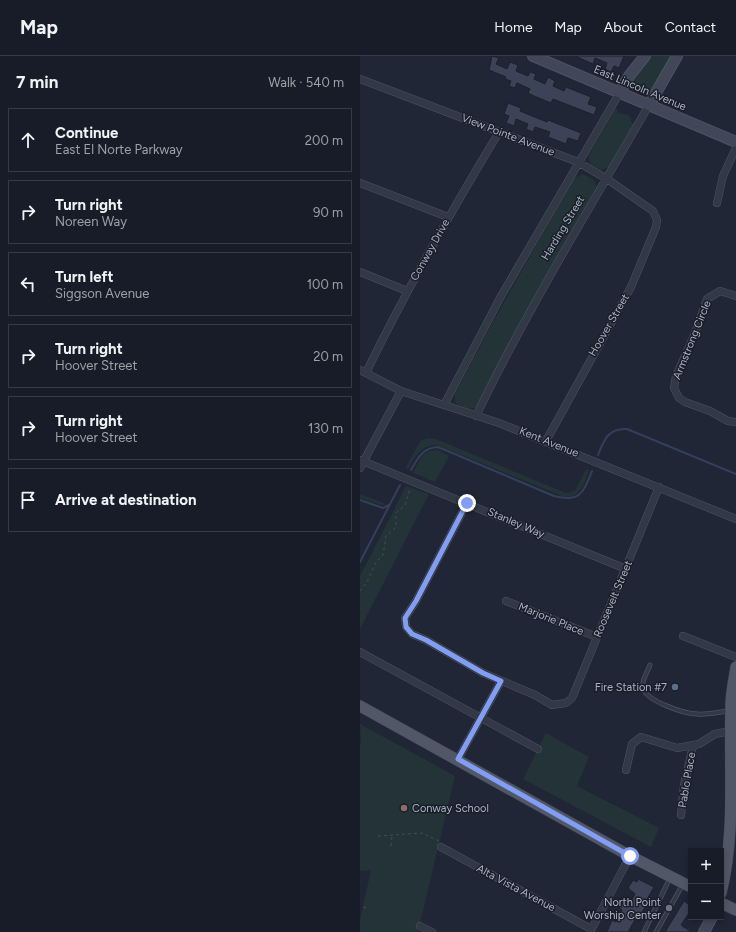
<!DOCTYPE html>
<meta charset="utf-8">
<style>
body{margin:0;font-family:Figtree,sans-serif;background:#212530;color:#f1f3f6}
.controls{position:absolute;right:12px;bottom:12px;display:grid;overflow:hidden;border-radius:0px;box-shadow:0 2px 6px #0003}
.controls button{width:36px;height:36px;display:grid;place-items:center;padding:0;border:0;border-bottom:1px solid #363a45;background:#181c28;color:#f1f3f6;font:20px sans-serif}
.stop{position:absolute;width:12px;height:12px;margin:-9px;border:3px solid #819ef4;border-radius:50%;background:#fff}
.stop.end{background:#819ef4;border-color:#fff;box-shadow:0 1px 4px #0008}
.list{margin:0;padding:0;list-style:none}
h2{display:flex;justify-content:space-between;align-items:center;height:52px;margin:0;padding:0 16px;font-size:17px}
h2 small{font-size:13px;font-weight:400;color:#9fa1a8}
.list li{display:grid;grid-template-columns:26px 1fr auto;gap:12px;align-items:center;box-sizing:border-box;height:64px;margin:0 8px 8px;padding:0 8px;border:1px solid #363a45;border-radius:0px}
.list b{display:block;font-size:15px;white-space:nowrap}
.list p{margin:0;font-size:13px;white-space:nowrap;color:#9fa1a8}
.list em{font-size:13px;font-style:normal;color:#9fa1a8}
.icon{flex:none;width:22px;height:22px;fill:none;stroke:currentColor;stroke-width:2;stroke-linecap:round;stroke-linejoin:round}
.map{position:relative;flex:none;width:376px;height:876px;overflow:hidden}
header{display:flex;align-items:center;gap:24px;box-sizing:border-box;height:56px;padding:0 20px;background:#181c28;border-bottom:1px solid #363a45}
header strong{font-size:19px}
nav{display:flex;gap:22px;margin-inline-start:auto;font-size:14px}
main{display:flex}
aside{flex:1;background:#181c28}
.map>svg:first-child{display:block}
.green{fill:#233337}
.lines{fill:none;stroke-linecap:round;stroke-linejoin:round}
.stream{stroke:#343f5d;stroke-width:2}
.building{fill:#3c4356;stroke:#1b202c}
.lane-casing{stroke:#4e5361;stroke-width:5}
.street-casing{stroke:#4e5361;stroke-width:8}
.secondary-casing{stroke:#4e5361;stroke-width:12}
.primary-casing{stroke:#3d424f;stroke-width:12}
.path{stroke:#3f4e54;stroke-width:1;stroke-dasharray:3 3;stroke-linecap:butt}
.lane{stroke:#333846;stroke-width:3.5}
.street{stroke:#333846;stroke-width:7}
.secondary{stroke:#414759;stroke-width:10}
.primary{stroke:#515766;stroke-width:11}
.route{stroke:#819ef4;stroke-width:5}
.service-dot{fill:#5c6f8a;stroke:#191e2a;stroke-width:1.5}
.education-dot{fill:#8d6e63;stroke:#191e2a;stroke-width:1.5}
.worship-dot{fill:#6b7280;stroke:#191e2a;stroke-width:1.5}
.labels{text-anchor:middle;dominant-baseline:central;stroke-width:3;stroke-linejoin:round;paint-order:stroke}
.street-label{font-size:11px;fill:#adb3c3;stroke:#191e2a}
.poi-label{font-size:11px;fill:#adb3c3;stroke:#191e2a;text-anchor:end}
</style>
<header>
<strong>Map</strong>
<nav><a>Home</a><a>Map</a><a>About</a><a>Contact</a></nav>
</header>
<main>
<aside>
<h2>7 min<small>Walk · 540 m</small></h2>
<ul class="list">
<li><svg class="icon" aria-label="ahead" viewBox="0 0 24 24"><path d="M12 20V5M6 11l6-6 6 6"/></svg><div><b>Continue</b><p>East El Norte Parkway</p></div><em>200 m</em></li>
<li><svg class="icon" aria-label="right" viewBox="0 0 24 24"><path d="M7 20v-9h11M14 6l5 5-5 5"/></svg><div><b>Turn right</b><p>Noreen Way</p></div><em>90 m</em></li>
<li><svg class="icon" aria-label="left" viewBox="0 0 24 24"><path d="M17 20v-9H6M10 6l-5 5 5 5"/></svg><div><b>Turn left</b><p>Siggson Avenue</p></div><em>100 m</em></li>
<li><svg class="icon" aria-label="right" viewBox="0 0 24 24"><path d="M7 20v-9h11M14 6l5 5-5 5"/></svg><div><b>Turn right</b><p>Hoover Street</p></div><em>20 m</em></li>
<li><svg class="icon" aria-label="right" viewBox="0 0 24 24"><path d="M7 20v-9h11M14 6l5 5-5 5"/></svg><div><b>Turn right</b><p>Hoover Street</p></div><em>130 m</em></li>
<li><svg class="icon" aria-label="arrive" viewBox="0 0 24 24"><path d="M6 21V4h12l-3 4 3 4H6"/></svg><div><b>Arrive at destination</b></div></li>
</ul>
</aside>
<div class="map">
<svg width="376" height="876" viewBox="0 0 376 876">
<rect width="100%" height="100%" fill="#202635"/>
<!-- green -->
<path class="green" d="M 290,0 L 314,0 L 290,39 L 274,33 L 272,30 L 270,30 L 269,27 Z
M 256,51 L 258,57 L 269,59 L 272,67 L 274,68 L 250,111 L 241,114 L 230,108 L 228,101 Z
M 223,118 L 234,124 L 237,131 L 117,351 C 110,355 100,352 95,346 L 95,338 L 133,266 L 214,122 Z
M 68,382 L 76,383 L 206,437 L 215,435 L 226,413 L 229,414 C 224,428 220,444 202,440 L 77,389 C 62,389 55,399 49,412 L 45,413 L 59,387 L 62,384 Z
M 78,394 L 89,400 L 75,426 L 53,417 C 59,405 62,393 78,394 Z
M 46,430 L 69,438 L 0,573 L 0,520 Z
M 0,438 L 26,448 L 27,448 L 22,449 L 0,442 Z
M 0,668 L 95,720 L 58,876 L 0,876 L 0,864 L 11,814 L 0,815 L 0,690 L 1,687 Z
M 186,677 L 229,701 L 217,730 L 299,772 L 291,791 L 163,723 Z"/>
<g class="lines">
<!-- stream -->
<path class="stream" d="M 238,399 C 244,384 248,372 267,373 L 376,418
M 51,414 C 58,402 62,392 78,391 L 194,440 C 220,447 223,437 232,415
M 0,444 L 23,452 L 29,449
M 0,506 L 40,429"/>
</g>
<!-- building -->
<path class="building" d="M 132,0 L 139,2 L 136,8 L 147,13 L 150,6 L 158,9 L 156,15 L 168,20 L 170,16 L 176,18 L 174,23 L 185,28 L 188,21 L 195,25 L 193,30 L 204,35 L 206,31 L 231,41 L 228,48 L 237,51 L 234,59 L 193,43 L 191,47 L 174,40 L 168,37 L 170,33 L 157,27 L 155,32 L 149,30 L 151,25 L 145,23 L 146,21 L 129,14 Z
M 215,0 L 264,0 L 259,12 L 254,10 L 251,16 L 245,13 L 247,7 L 235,2 L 233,8 Z
M 148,47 L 161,52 L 160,55 L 187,66 L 188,64 L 221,77 L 218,85 L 208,82 L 206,88 L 188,81 L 190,76 L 175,71 L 173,76 L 166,73 L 168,68 L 156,63 L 154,70 L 146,67 L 149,60 L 144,58 Z
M 278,823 L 294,831 L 285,847 L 287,848 L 278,863 L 276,862 L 268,876 L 247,876 L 252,864 L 256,866 L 262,854 L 259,852 L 262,846 L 269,850 L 275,838 L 268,832 L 273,824 L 277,826 Z
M 324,845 L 331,850 L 331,854 L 321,869 L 331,876 L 305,876 Z"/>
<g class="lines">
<defs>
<path id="lane" d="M 290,609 C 288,615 281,625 283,632 C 286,645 325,658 337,658 C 348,659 358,656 369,655
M 284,876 L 310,822
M 296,876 L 323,828"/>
<path id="street" d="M 0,23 L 218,106 L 247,123 L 293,155 L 297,164 L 296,171 L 271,231 L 186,385
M 0,127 L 88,161
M 357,147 L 363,120 L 376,92
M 0,216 L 47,235
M 376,240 L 360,235 L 347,243 L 335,277 L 316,320 L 314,332 L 319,342 L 325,346 L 350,355 L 368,365 L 376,366
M 0,314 L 41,335 L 139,367 L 376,463
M 6,317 C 46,234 92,154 139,76
M 84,349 L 140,242 L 260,36
M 116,360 C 168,252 230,152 289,49
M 0,404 L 266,513
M 0,412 L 41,335
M 107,447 L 56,545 L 45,562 L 46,571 L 52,578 L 66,584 L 123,617 L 175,639 L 192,649 L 206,647 L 212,642 L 299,431
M 146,545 L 237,581
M 323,580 L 376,601
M 0,596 L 178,693
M 98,703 L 141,625
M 266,714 L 272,688 L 281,681 L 317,692 L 339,688 L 355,678 L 371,675
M 321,759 L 324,729 L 333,690
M 81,791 L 231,873
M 60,870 L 72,876
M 230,876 L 270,800"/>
<path id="secondary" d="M 173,0 L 376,86
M 260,36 L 269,20 L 285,0
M 289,49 L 317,0
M 344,876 L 352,861"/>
<path id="primary" d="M 0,650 L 270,800 L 331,831
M 361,837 C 376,776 369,713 371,650 C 371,637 374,624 376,611
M 361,847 L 376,854"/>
</defs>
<!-- lane casing -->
<use href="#lane" class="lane-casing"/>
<!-- street casing -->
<use href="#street" class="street-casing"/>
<!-- secondary casing -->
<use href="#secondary" class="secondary-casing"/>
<!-- primary casing -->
<use href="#primary" class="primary-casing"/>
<!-- path -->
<path class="path" d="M 0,535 L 7,526 L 16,506 L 23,499 L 26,480 L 36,471 L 36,457 L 45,449 L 50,433
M 18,780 L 62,777 L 79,785
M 31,790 L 32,780
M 3,851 L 7,852"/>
<!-- lane -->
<use href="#lane" class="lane"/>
<!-- street -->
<use href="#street" class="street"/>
<!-- secondary -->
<use href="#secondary" class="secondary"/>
<!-- primary -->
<use href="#primary" class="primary"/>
</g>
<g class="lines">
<!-- route -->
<path class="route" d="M 107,447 L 56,545 L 45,562 L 46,571 L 52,578 L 66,584 L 123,617 L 141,625 L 98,703 L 270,800"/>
</g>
<!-- markers -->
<circle class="service-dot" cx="315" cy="631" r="4"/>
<circle class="education-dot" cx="44" cy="752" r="4"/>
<circle class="worship-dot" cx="309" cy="852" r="4"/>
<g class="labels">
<!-- street labels -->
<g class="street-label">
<text transform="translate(280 32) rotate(23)">East Lincoln Avenue</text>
<text transform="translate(148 79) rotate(21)">View Pointe Avenue</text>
<text transform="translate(203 172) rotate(-59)">Harding Street</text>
<text transform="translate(70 194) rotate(-61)">Conway Drive</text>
<text transform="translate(249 269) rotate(-60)">Hoover Street</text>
<text transform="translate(332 284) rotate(-68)">Armstrong Circle</text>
<text transform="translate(189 386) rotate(22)">Kent Avenue</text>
<text transform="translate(156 467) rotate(23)">Stanley Way</text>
<text transform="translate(253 543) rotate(-67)">Roosevelt Street</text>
<text transform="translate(191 563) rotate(22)">Marjorie Place</text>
<text transform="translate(327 724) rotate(-80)">Pablo Place</text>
<text transform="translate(156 832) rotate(28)">Alta Vista Avenue</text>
</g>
<!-- poi labels -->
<g class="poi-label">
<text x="307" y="631">Fire Station #7</text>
<text x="52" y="752" text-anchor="start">Conway School</text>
<text x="301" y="846">North Point<tspan x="301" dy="13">Worship Center</tspan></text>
</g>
</g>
</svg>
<div class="controls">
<button>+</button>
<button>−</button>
</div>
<div class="stop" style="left:270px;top:800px"></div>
<div class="stop end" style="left:107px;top:447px"></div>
</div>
</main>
